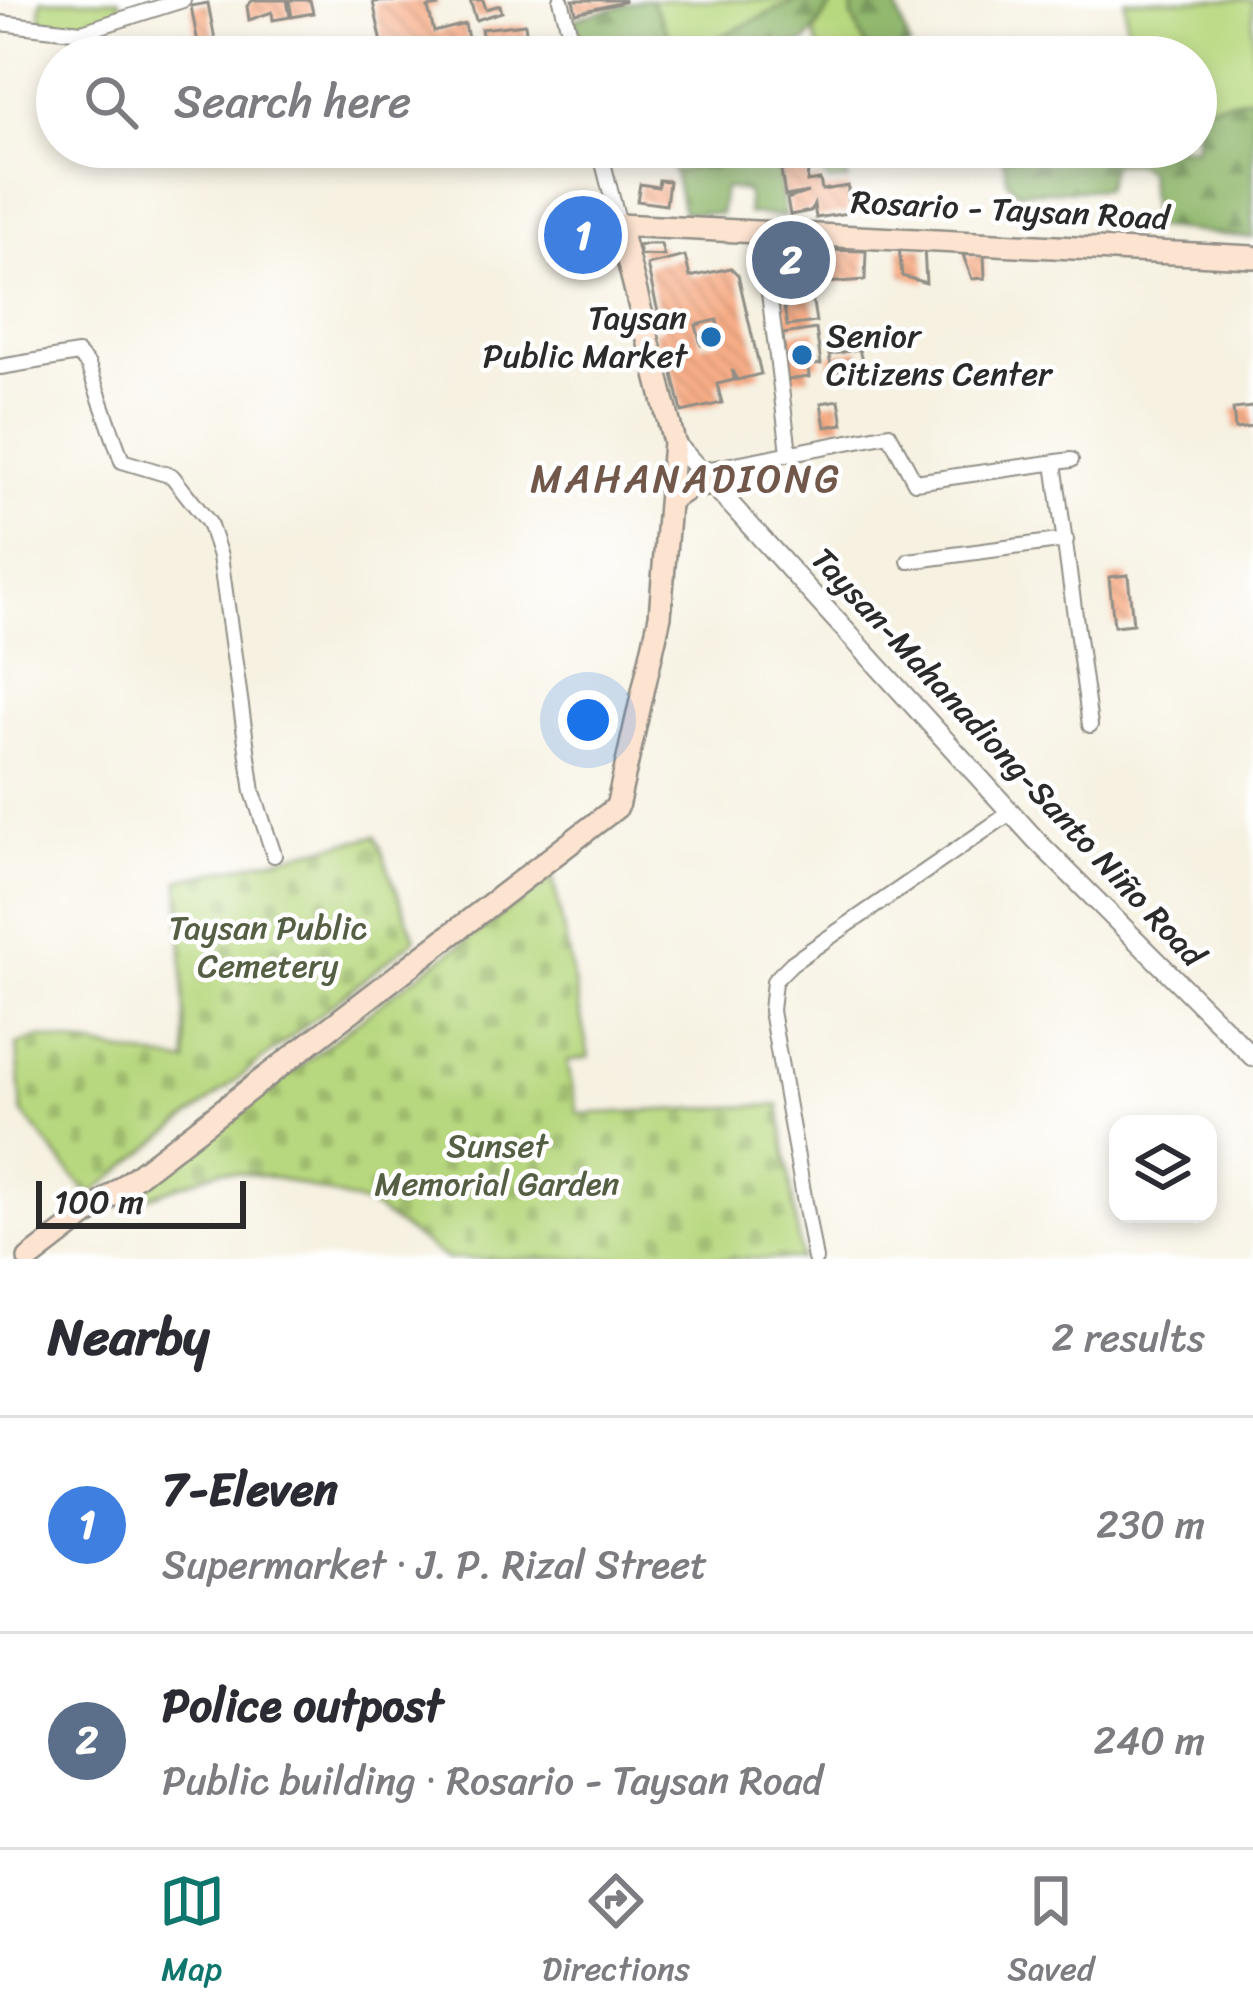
<!DOCTYPE html>
<meta charset="utf-8">
<style>
body{margin:0;font-family:Sriracha,sans-serif;background:#f2f2f3;color:#2b2b33}
.controls{position:absolute;right:36px;bottom:36px;display:grid;overflow:hidden;border-radius:24px;box-shadow:0 6px 18px #0003}
.controls button{width:108px;height:108px;display:grid;place-items:center;padding:0;border:0;border-bottom:3px solid #e1e1e2;background:#fff;color:#2b2b33;font:60px sans-serif}
.scale{position:absolute;left:36px;bottom:30px;width:210px;box-sizing:border-box;padding-left:12px;border:6px solid #2b2b2b;border-top:0;font-size:33px;line-height:42px;white-space:nowrap;color:#2b2b2b;-webkit-text-stroke:9px #fff;paint-order:stroke}
.you{position:absolute;left:588px;top:720px;width:42px;height:42px;margin:-30px;border:9px solid #fff;border-radius:50%;background:#1a73e8;box-shadow:0 0 0 18px #1a73e833}
.badge{display:grid;place-items:center;width:78px;height:78px;border-radius:50%;background:#0f766e;color:#fff;font-size:39px;font-weight:700}
.pin{position:absolute;translate:-50% -50%;border:6px solid #fff;box-shadow:0 3px 12px #0006}
.list{margin:0;padding:0;list-style:none}
h2{display:flex;justify-content:space-between;align-items:center;height:156px;margin:0;padding:0 48px;font-size:51px}
h2 small{font-size:39px;font-weight:400;color:#7c7c81}
.list li{display:grid;grid-template-columns:78px 1fr auto;gap:36px;align-items:center;box-sizing:border-box;height:216px;padding:0 48px;border-top:3px solid #e1e1e2}
.list b{display:block;font-size:45px;white-space:nowrap}
.list p{margin:0;font-size:39px;white-space:nowrap;color:#7c7c81}
.list em{font-size:39px;font-style:normal;color:#7c7c81}
.icon{flex:none;width:66px;height:66px;fill:none;stroke:currentColor;stroke-width:2;stroke-linecap:round;stroke-linejoin:round}
.map{position:relative;flex:none;width:1253px;height:1259px;overflow:hidden}
.search{position:absolute;background:#fff;box-shadow:0 6px 18px #0003;left:36px;right:36px;top:36px;height:132px;display:flex;align-items:center;gap:30px;box-sizing:border-box;padding:0 42px;border-radius:66px;color:#7c7c81;font-size:45px}
.sheet{height:588px;background:#fff}
nav{display:flex;justify-content:space-around;align-items:center;box-sizing:border-box;height:168px;border-top:3px solid #e1e1e2;background:#fff;font-size:33px;color:#7c7c81}
nav a{display:grid;justify-items:center;gap:6px}
nav .on{color:#0f766e}
.map>svg:first-child{display:block}
.grass{fill:#b8d87f;stroke:#728255;stroke-width:3}
.forest{fill:url(#forest-firs);stroke:#5e724c;stroke-width:3}
.cemetery{fill:url(#cemetery-stones);stroke:#728255;stroke-width:3}
.building{fill:url(#building-back-hatch);fill-rule:evenodd}
.lines{fill:none;stroke-linecap:round;stroke-linejoin:round}
.minor-casing{stroke:#908e86;stroke-width:18}
.tertiary-casing{stroke:#908e86;stroke-width:22}
.secondary-casing{stroke:#908e86;stroke-width:26}
.minor{stroke:#fff;stroke-width:14}
.tertiary{stroke:#fff;stroke-width:18}
.secondary{stroke:#fde4d1;stroke-width:21}
.poi-dot{fill:#1f6fb2;stroke:#fff;stroke-width:4.5}
.labels{text-anchor:middle;dominant-baseline:central;stroke-width:9;stroke-linejoin:round;paint-order:stroke}
.street-label{font-size:33px;fill:#2b2b2b;stroke:#fff}
.poi-label{font-size:33px;fill:#2b2b2b;stroke:#fff;text-anchor:end}
.park-label{font-size:33px;fill:#555f44;stroke:#fff}
.quarter-label{font-size:39px;letter-spacing:3px;fill:#72584b;stroke:#fff}
</style>
<div class="map">
<svg width="1253" height="1259" viewBox="0 0 1253 1259">
<defs>
<pattern id="forest-firs" width="22" height="20" patternUnits="userSpaceOnUse" patternTransform="scale(3)"><rect width="22" height="20" fill="#92b86e"/><path d="M5 1l3.5 6h-7zM16 11l3.5 6h-7z" fill="#77965b"/></pattern>
<pattern id="cemetery-stones" width="16" height="16" patternUnits="userSpaceOnUse" patternTransform="scale(3)"><rect width="16" height="16" fill="#b8d87f"/><path d="M2 7V4a2 2 0 0 1 4 0v3zM10 15v-3a2 2 0 0 1 4 0v3z" fill="#9eba6e"/></pattern>
<pattern id="building-back-hatch" width="6" height="6" patternUnits="userSpaceOnUse" patternTransform="scale(3)"><rect width="6" height="6" fill="#f7ad87"/><path d="M-1 5l2 2M0 0l6 6M5-1l2 2" fill="none" stroke="#d49575"/></pattern>
</defs>
<rect width="100%" height="100%" fill="#fff"/>
<filter id="ink" filterUnits="userSpaceOnUse"><feTurbulence type="fractalNoise" baseFrequency=".00833" numOctaves="2"/><feDisplacementMap in="SourceGraphic" scale="24" xChannelSelector="R" yChannelSelector="G"/><feConvolveMatrix kernelMatrix="1 2 1 2 8 2 1 2 1" color-interpolation-filters="sRGB"/></filter>
<filter id="wash" filterUnits="userSpaceOnUse"><feTurbulence type="fractalNoise" baseFrequency=".004" numOctaves="4" result="noise"/><feDisplacementMap in="SourceGraphic" scale="48" xChannelSelector="R" yChannelSelector="G"/><feGaussianBlur stdDeviation="2.7" result="paint"/><feColorMatrix in="noise" values="0 0 0 0 0 0 0 0 0 0 0 0 0 0 0 0 0 1.4 0 .05"/><feComposite in="paint" operator="in"/></filter>
<g filter="url(#wash)">
<rect width="100%" height="100%" fill="#f6f1e1"/>
<!-- grass -->
<path class="grass" d="M 41,0 L 119,0 L 121,14 L 81,27 L 40,21 Z
M 651,0 L 797,0 L 691,51 L 669,36 Z
M 835,0 L 853,0 L 852,16 L 871,57 L 821,57 L 814,33 Z
M 1125,0 L 1253,0 L 1253,97 L 1196,106 L 1196,57 L 1129,57 Z
M 666,147 L 796,147 L 674,173 Z"/>
<!-- forest -->
<path class="forest" d="M 642,0 L 651,0 L 669,36 L 691,51 L 797,0 L 835,0 L 805,43 L 732,57 L 642,57 L 640,50 L 586,57 L 575,19 Z
M 853,0 L 894,0 L 910,47 L 871,57 L 852,16 Z
M 1253,97 L 1253,238 L 1152,227 L 1148,172 L 1136,163 L 1112,164 L 1105,189 L 1018,192 L 1007,180 L 1003,158 L 1054,147 L 1196,147 L 1196,107 Z
M 796,147 L 840,147 L 848,180 L 829,182 L 806,154 L 778,163 L 784,216 L 748,214 L 747,191 L 724,188 L 720,214 L 683,212 L 674,173 Z"/>
<!-- cemetery -->
<path class="cemetery" d="M 376,836 L 415,939 L 89,1196 L 22,1112 L 17,1045 L 40,1037 L 187,1063 L 179,880 Z
M 553,878 L 589,1057 L 567,1061 L 578,1114 L 779,1105 L 801,1259 L 447,1259 L 371,1206 L 278,1178 L 220,1170 L 120,1208 L 391,995 Z"/>
<g id="blocks">
<!-- building -->
<path class="building" d="M 253,0 L 287,0 L 290,17 L 273,20 L 272,12 L 249,20 L 247,6 Z
M 289,0 L 310,0 L 313,13 L 292,17 Z
M 437,0 L 438,6 L 428,8 L 434,32 L 465,24 L 470,48 L 431,57 L 383,57 L 381,46 L 388,44 L 382,43 L 373,2 Z
M 470,0 L 483,0 L 486,9 L 500,5 L 502,12 L 476,20 Z
M 573,0 L 624,0 L 624,2 L 576,13 Z
M 208,3 L 215,40 L 198,43 L 191,6 Z
M 525,24 L 527,37 L 484,45 L 481,29 Z
M 554,36 L 557,50 L 549,52 L 550,57 L 501,57 L 500,48 Z
M 97,38 L 101,40 L 105,57 L 90,57 L 85,41 Z
M 809,159 L 807,182 L 820,180 L 822,190 L 848,186 L 848,213 L 816,218 L 814,205 L 811,211 L 790,215 L 787,199 L 808,192 L 785,196 L 780,164 Z
M 659,180 L 669,181 L 666,205 L 637,201 L 640,184 L 658,187 Z
M 779,238 L 809,249 L 808,273 L 775,272 L 772,245 L 779,245 Z
M 647,244 L 661,244 L 664,256 L 640,255 L 638,246 Z
M 899,247 L 924,248 L 926,283 L 902,276 Z
M 821,250 L 866,251 L 865,280 L 826,283 Z
M 984,254 L 985,278 L 972,279 L 963,255 Z
M 685,256 L 690,277 L 731,268 L 738,275 L 761,374 L 737,380 L 732,370 L 734,380 L 717,384 L 722,403 L 682,412 L 668,353 L 659,355 L 654,331 L 662,329 L 647,265 ZM 717,320 L 721,340 L 701,345 L 696,325 Z
M 812,296 L 816,322 L 787,326 L 783,300 Z
M 816,329 L 821,364 L 808,366 L 809,377 L 787,380 L 783,334 Z
M 859,349 L 863,366 L 832,372 L 829,355 Z
M 839,400 L 843,424 L 825,427 L 821,403 Z
M 1253,407 L 1253,427 L 1235,429 L 1233,409 Z
M 1128,575 L 1133,624 L 1114,626 L 1109,577 Z"/>
</g>
</g>
<g filter="url(#ink)">
<use href="#blocks" fill-opacity="0" stroke="#908e86" stroke-width="3"/>
<g class="lines">
<defs>
<path id="minor" d="M 561,0 L 576,57
M 0,23 L 82,32 L 183,0
M 599,147 L 619,225
M 761,229 L 789,452
M 0,367 L 78,354 L 88,365 L 122,461 L 172,476 L 209,523 L 220,556 L 253,792 L 274,855
M 1054,463 L 1090,725
M 700,471 L 889,434 L 915,482 L 1071,460
M 909,561 L 1066,540
M 815,1259 L 771,1011 L 774,981 L 792,963 L 1010,813"/>
<path id="tertiary" d="M 674,442 L 1036,840 L 1253,1057"/>
<path id="secondary" d="M 672,499 L 690,487 L 714,484
M 29,1259 L 617,807 L 660,616 L 674,442 L 619,225 L 1253,257"/>
</defs>
<!-- minor casing -->
<use href="#minor" class="minor-casing"/>
<!-- tertiary casing -->
<use href="#tertiary" class="tertiary-casing"/>
<!-- secondary casing -->
<use href="#secondary" class="secondary-casing"/>
<!-- minor -->
<use href="#minor" class="minor"/>
<!-- tertiary -->
<use href="#tertiary" class="tertiary"/>
<!-- secondary -->
<use href="#secondary" class="secondary"/>
</g>
</g>
<!-- markers -->
<g class="poi-dot">
<circle cx="711" cy="337" r="12"/>
<circle cx="802" cy="355" r="12"/>
</g>
<g class="labels">
<!-- street labels -->
<g class="street-label">
<text transform="translate(1010 210) rotate(3)">Rosario - Taysan Road</text>
<text transform="translate(1008 757) rotate(47)">Taysan-Mahanadiong-Santo Niño Road</text>
</g>
<!-- poi labels -->
<g class="poi-label">
<text x="687" y="318">Taysan<tspan x="687" dy="38">Public Market</tspan></text>
<text x="826" y="336" text-anchor="start">Senior<tspan x="826" dy="38">Citizens Center</tspan></text>
</g>
<!-- park labels -->
<g class="park-label">
<text x="268" y="928">Taysan Public<tspan x="268" dy="38">Cemetery</tspan></text>
<text x="497" y="1146">Sunset<tspan x="497" dy="38">Memorial Garden</tspan></text>
</g>
<!-- quarter labels -->
<g class="quarter-label">
<text x="686" y="478">MAHANADIONG</text>
</g>
</g>
</svg>
<div class="controls">
<button><svg class="icon" aria-label="layers" viewBox="0 0 24 24"><path d="M12 4l9 5-9 5-9-5zM3 14l9 5 9-5"/></svg></button>
</div>
<div class="scale">100 m</div>
<div class="you"></div>
<div class="pin badge" style="left:583px;top:235px;background:#3f7fe0">1</div>
<div class="pin badge" style="left:791px;top:260px;background:#5c6f8a">2</div>
<div class="search"><svg class="icon" aria-label="search" viewBox="0 0 24 24"><circle cx="10" cy="10" r="6"/><path d="M15 15l6 6"/></svg>Search here</div>
</div>
<section class="sheet">
<h2>Nearby<small>2 results</small></h2>
<ul class="list">
<li><span class="badge" style="background:#3f7fe0">1</span><div><b>7-Eleven</b><p>Supermarket · J. P. Rizal Street</p></div><em>230 m</em></li>
<li><span class="badge" style="background:#5c6f8a">2</span><div><b>Police outpost</b><p>Public building · Rosario - Taysan Road</p></div><em>240 m</em></li>
</ul>
</section>
<nav>
<a class="on"><svg class="icon" aria-label="map" viewBox="0 0 24 24"><path d="M3 6l6-2 6 2 6-2v14l-6 2-6-2-6 2zM9 4v14M15 6v14"/></svg>Map</a>
<a><svg class="icon" aria-label="directions" viewBox="0 0 24 24"><path d="M12 3l9 9-9 9-9-9zM9 14v-3h6M13 9l2 2-2 2"/></svg>Directions</a>
<a><svg class="icon" aria-label="saved" viewBox="0 0 24 24"><path d="M7 4h10v16l-5-4-5 4z"/></svg>Saved</a>
</nav>
